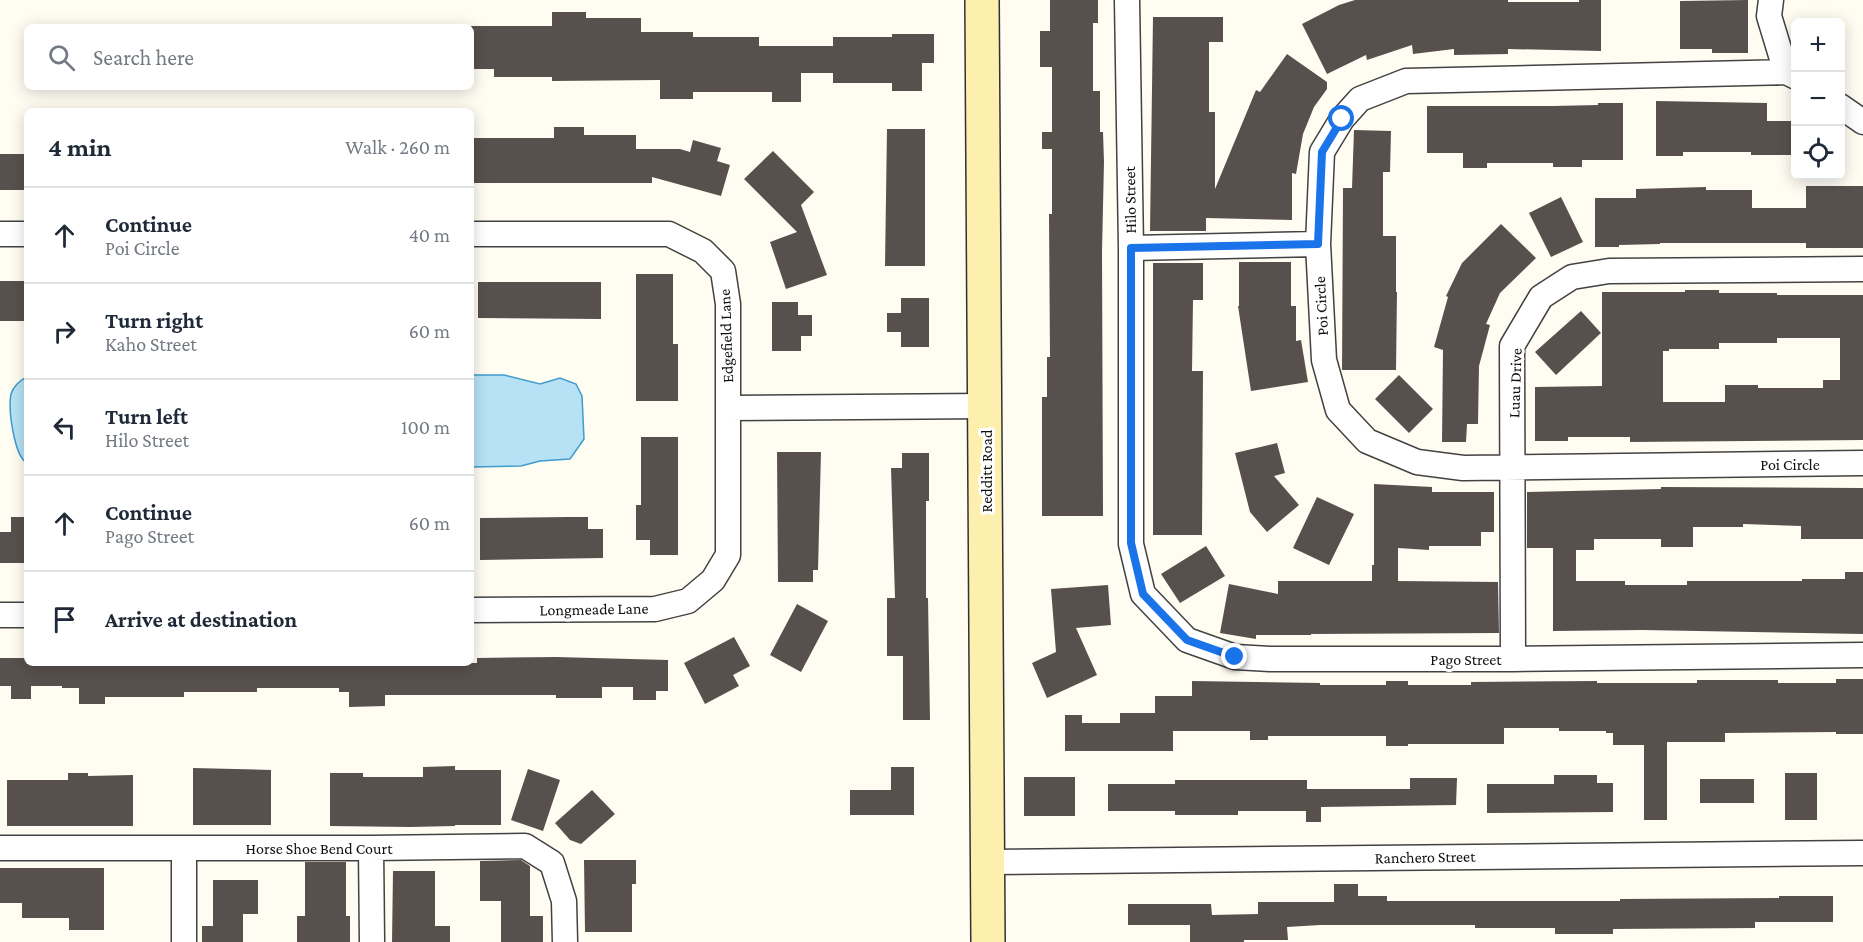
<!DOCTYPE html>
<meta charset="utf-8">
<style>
body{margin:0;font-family:"Crimson Pro",serif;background:#f6f6f7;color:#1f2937}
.controls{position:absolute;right:18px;top:18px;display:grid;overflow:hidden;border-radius:9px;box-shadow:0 3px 15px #0003}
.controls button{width:54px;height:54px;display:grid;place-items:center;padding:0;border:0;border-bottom:2px solid #e0e1e3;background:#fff;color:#1f2937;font:30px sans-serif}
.stop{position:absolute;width:18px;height:18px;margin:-14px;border:4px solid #1a73e8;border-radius:50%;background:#fff}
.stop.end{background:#1a73e8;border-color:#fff;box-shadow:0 2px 6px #0008}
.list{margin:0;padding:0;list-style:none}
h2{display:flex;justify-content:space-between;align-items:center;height:78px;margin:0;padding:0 24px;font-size:26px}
h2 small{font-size:20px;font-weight:400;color:#747a83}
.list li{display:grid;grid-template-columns:39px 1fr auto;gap:18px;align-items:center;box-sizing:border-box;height:96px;padding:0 24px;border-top:2px solid #e0e1e3}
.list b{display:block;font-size:22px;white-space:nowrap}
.list p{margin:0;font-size:20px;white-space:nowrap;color:#747a83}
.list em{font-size:20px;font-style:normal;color:#747a83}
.icon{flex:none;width:33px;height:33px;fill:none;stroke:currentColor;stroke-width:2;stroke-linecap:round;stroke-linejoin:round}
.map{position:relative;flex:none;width:1863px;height:942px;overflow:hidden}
.search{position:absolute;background:#fff;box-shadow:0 3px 15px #0003;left:24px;top:24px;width:450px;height:66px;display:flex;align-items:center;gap:15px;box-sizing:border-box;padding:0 21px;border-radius:9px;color:#747a83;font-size:22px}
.panel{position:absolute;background:#fff;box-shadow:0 3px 15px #0003;left:24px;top:108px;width:450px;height:558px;border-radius:9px}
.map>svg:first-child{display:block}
.water{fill:#b7e2f5;stroke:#3f9ccc;stroke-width:1.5}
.building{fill:#58504c;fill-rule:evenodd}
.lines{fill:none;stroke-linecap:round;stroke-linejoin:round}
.street-casing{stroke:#424242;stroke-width:27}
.secondary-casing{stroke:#313131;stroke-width:36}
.street{stroke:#fff;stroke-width:24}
.secondary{stroke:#fdf0ae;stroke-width:33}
.route{stroke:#1a73e8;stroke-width:8}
.labels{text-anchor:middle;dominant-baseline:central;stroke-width:6;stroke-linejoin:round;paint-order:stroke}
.street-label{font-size:16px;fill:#0f0f0f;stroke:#fff}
</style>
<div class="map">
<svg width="1863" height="942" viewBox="0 0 1863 942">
<rect width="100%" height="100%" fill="#fffcf2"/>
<!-- water -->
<path class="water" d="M 471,375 L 504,375 L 540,384 L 560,378 L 576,384 L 582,396 L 584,439 L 570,459 L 540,461 L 521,466 L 471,467 Z
M 27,377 L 27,463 C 14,456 8,409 11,394 C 13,387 20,380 27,377 Z"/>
<!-- building -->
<path class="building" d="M 1050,0 L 1098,0 L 1098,23 L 1093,23 L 1093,91 L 1100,91 L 1100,132 L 1103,132 L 1104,162 L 1102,251 L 1103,516 L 1042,516 L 1042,397 L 1047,397 L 1047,357 L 1050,357 L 1049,214 L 1052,214 L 1052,149 L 1042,149 L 1042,132 L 1052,132 L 1052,67 L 1040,67 L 1040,31 L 1050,31 Z
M 1355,0 L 1508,0 L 1508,2 L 1579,2 L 1579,0 L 1601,0 L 1601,51 L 1508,49 L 1508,54 L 1454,55 L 1454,49 L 1413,54 L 1412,45 L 1367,60 L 1366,55 L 1327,74 L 1302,24 L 1339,5 Z
M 1748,0 L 1748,53 L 1712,53 L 1712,49 L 1680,49 L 1680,1 Z
M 552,12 L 586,12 L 586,18 L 641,18 L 641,32 L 693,32 L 693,37 L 759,37 L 759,46 L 833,46 L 833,37 L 892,37 L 892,34 L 934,34 L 934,63 L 922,63 L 922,91 L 892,91 L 892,83 L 833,83 L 833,73 L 801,73 L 801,102 L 772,102 L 772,92 L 693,92 L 693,99 L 660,99 L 660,80 L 552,81 L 552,77 L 494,77 L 494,69 L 471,69 L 471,26 L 552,26 Z
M 1153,17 L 1223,17 L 1223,42 L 1209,42 L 1209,112 L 1215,112 L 1215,189 L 1256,90 L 1260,92 L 1287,54 L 1327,82 L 1327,89 L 1314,107 L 1303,134 L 1296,174 L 1292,173 L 1292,220 L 1206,218 L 1206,231 L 1150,231 Z
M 1656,101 L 1767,103 L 1767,121 L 1796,121 L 1796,155 L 1751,155 L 1751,152 L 1683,152 L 1683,156 L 1656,156 Z
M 1598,103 L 1623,103 L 1623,160 L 1582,160 L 1582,167 L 1553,167 L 1553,163 L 1487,163 L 1487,168 L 1463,168 L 1463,153 L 1427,153 L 1427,106 L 1553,106 L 1598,105 Z
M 554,127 L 584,127 L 584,135 L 636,135 L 636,149 L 680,149 L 690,152 L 693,140 L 721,148 L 717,161 L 730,165 L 721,196 L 652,177 L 652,183 L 471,183 L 471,138 L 554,138 Z
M 887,129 L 925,129 L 925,266 L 885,266 Z
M 1354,130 L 1391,131 L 1390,172 L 1383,172 L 1383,236 L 1396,236 L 1396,292 L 1397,292 L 1396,370 L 1342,370 L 1343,188 L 1352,188 Z
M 773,151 L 814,192 L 801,205 L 827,275 L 786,289 L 770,242 L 797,232 L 744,179 Z
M 0,154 L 27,154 L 27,190 L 0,190 Z
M 1806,186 L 1863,186 L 1863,248 L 1806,248 L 1806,243 L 1660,243 L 1660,244 L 1619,245 L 1619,247 L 1595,247 L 1595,198 L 1636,198 L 1636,189 L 1706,187 L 1706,190 L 1752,190 L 1752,208 L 1806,208 Z
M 1561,197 L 1583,242 L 1551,257 L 1529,213 Z
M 1501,224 L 1536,258 L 1500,293 L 1486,324 L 1490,325 L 1479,366 L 1478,424 L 1467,424 L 1466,442 L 1442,442 L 1443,350 L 1434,347 L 1448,297 L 1446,296 L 1462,263 Z
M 1239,262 L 1291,262 L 1291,306 L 1296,306 L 1296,341 L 1301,340 L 1308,382 L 1251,391 L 1238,306 L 1239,306 Z
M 1153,263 L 1203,263 L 1203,300 L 1193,300 L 1192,371 L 1203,371 L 1202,535 L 1153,535 Z
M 636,274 L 673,274 L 673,344 L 678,344 L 678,401 L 636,401 Z
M 0,281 L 27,281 L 27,321 L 0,321 Z
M 478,282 L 601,282 L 601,319 L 478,318 Z
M 1685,290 L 1719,290 L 1719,293 L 1777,293 L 1777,295 L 1863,295 L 1863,440 L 1630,442 L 1630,437 L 1568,437 L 1568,441 L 1535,441 L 1535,387 L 1602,386 L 1602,292 L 1685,292 ZM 1777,338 L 1840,338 L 1840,380 L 1823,380 L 1823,388 L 1758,388 L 1758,385 L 1725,385 L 1725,402 L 1663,402 L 1663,351 L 1669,351 L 1669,349 L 1719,349 L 1719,343 L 1777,343 Z
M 901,298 L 929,298 L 929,347 L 901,347 L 901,332 L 887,332 L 887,313 L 901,313 Z
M 772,302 L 798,302 L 798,315 L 812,315 L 812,336 L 801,336 L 801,351 L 772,351 Z
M 1581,311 L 1601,333 L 1556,375 L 1535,352 Z
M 1399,375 L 1433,409 L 1409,433 L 1375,399 Z
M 641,437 L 678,437 L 678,555 L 650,555 L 650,540 L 636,540 L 636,505 L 641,505 Z
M 1277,443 L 1285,473 L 1274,476 L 1299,505 L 1267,532 L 1250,512 L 1235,453 Z
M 777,452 L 821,452 L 818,570 L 813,570 L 813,582 L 778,582 Z
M 902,453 L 929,453 L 929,501 L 926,501 L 926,598 L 928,598 L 930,720 L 903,720 L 903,656 L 887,656 L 887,598 L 895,598 L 891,468 L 902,468 Z
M 1374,484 L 1432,487 L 1432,492 L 1494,492 L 1494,532 L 1481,532 L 1481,546 L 1429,546 L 1429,550 L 1398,548 L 1398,581 L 1498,582 L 1499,633 L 1311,634 L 1311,635 L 1256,635 L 1256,639 L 1220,633 L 1229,584 L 1278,594 L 1278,581 L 1372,581 L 1372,565 L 1374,565 Z
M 1661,487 L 1863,488 L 1863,539 L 1801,539 L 1801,526 L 1743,524 L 1743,527 L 1693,527 L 1693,547 L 1661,547 L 1661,539 L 1594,539 L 1594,550 L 1576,550 L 1576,581 L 1625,581 L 1625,585 L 1687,585 L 1687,581 L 1802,581 L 1802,579 L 1845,579 L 1845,572 L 1863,572 L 1863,634 L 1643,630 L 1553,631 L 1553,548 L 1527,548 L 1527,492 L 1661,489 Z
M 1317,497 L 1354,514 L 1329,565 L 1293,548 Z
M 11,517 L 27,517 L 27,563 L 0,563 L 0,532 L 11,532 Z
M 568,517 L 588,517 L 588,529 L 603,529 L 603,558 L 480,560 L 480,518 Z
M 1206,546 L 1225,576 L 1180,603 L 1161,574 Z
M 1108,585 L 1111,625 L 1076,628 L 1097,675 L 1047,698 L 1032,663 L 1056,652 L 1051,589 Z
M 797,604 L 828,621 L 801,672 L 770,655 Z
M 734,637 L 750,666 L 733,675 L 739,686 L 705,704 L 684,663 Z
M 556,657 L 668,660 L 668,691 L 656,691 L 656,700 L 633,700 L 633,687 L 602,687 L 602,698 L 556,698 L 556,695 L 385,695 L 385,706 L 349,707 L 349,692 L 339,692 L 339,688 L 257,688 L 257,692 L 184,692 L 184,697 L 105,697 L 105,704 L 79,704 L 79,688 L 62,688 L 62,686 L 31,686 L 31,699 L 11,699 L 11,686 L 0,686 L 0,658 L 27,658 L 27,663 L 477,663 L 477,658 Z
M 1836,679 L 1863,679 L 1863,734 L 1836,734 L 1836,732 L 1725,733 L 1725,742 L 1667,742 L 1667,820 L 1644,820 L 1644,745 L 1613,745 L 1613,733 L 1606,733 L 1606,731 L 1559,731 L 1559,728 L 1504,728 L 1504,744 L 1408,744 L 1408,746 L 1386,746 L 1386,736 L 1268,736 L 1268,740 L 1250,740 L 1250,731 L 1173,731 L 1173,751 L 1065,751 L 1065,715 L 1082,715 L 1082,723 L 1120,723 L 1120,713 L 1155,713 L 1155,696 L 1192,696 L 1192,681 L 1320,683 L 1320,685 L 1386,685 L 1386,681 L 1408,681 L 1408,685 L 1471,685 L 1471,682 L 1597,681 L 1597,683 L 1697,683 L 1697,680 L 1778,680 L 1778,683 L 1836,683 Z
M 455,766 L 455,770 L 501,770 L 501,825 L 455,825 L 455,826 L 410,827 L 330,826 L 330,773 L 363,773 L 363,777 L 423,777 L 423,767 Z
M 891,767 L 914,767 L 914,815 L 850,815 L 850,790 L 891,790 Z
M 193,768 L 271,770 L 271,825 L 193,825 Z
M 528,769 L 560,780 L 543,831 L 511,820 Z
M 68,773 L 88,773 L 88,776 L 133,775 L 133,826 L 7,826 L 7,780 L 68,780 Z
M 1785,773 L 1817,773 L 1817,820 L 1785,820 Z
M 1554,775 L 1597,775 L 1597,783 L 1613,783 L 1613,812 L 1487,813 L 1487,784 L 1554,784 Z
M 1024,777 L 1075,777 L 1075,816 L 1024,816 Z
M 1410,778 L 1457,778 L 1456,805 L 1321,807 L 1321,822 L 1306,822 L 1306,811 L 1238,811 L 1238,815 L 1175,815 L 1175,811 L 1108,811 L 1108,784 L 1175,784 L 1175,780 L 1307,780 L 1307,789 L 1410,789 Z
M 1700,779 L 1754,779 L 1754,803 L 1700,803 Z
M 592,790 L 615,814 L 581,844 L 570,840 L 555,823 Z
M 521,860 L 530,866 L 530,916 L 543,916 L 543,942 L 501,942 L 501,901 L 480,901 L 480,861 Z
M 584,860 L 636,860 L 636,884 L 632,884 L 632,932 L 585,932 Z
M 305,862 L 346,862 L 346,916 L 350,916 L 350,942 L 297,942 L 297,916 L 305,916 Z
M 0,868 L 104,868 L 104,930 L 69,930 L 69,918 L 22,918 L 22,903 L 0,903 Z
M 393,871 L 435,871 L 435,926 L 450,926 L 450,942 L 392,942 Z
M 213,880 L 258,880 L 258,914 L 243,914 L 243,942 L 202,942 L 202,926 L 213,926 Z
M 1334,884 L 1358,884 L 1358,896 L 1387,896 L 1387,901 L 1620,901 L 1620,899 L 1779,898 L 1779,896 L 1833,896 L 1833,922 L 1755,922 L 1755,928 L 1613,929 L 1613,934 L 1555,934 L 1555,928 L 1475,928 L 1475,925 L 1320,925 L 1287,927 L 1288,940 L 1244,940 L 1244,942 L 1190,942 L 1190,925 L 1128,925 L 1128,904 L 1211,904 L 1212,915 L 1258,914 L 1258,902 L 1334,902 Z"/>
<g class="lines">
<defs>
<path id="street" d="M 1127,0 L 1131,248 L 1131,544 L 1143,594 L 1187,640 L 1235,657 L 1270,659 L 1513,659 L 1863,655
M 1771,0 L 1769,16 L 1786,72 L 1796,77
M 1786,72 L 1406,81 L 1360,99 L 1342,119 L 1322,152 L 1318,244 L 1324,360 L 1338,410 L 1367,441 L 1417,462 L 1463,468 L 1863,463
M 1840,106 L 1863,122
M 0,234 L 27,234
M 471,234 L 669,234 L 703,251 L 723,271 L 728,304 L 728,555 L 713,580 L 688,601 L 655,609 L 471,610
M 1131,248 L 1318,244
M 728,408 L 986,406
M 0,615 L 27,615
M 1513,659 L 1512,346 L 1541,297 L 1572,277 L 1609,271 L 1863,269
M 0,848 L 371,848 L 525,846 L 552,863 L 564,901 L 565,942
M 184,848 L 184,942
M 371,848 L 372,942
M 986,862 L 1863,853"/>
<path id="secondary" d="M 982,0 L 988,942"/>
</defs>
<!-- street casing -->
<use href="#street" class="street-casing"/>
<!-- secondary casing -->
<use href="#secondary" class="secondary-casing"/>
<!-- street -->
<use href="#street" class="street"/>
<!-- secondary -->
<use href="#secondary" class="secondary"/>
</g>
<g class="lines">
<!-- route -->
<path class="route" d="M 1235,657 L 1187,640 L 1143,594 L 1131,543 L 1131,248 L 1318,244 L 1322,152 L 1342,119"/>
</g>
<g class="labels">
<!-- street labels -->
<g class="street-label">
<text transform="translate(1130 200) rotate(-91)">Hilo Street</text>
<text transform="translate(1321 306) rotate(-93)">Poi Circle</text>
<text transform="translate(726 336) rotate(-92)">Edgefield Lane</text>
<text transform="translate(1515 383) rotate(-88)">Luau Drive</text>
<text x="1790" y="464">Poi Circle</text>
<text transform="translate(986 471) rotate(-90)">Redditt Road</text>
<text transform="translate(594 609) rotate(-1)">Longmeade Lane</text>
<text x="1466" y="659">Pago Street</text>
<text x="319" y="848">Horse Shoe Bend Court</text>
<text transform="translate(1425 857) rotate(-1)">Ranchero Street</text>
</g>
</g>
</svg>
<div class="controls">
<button>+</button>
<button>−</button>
<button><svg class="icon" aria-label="locate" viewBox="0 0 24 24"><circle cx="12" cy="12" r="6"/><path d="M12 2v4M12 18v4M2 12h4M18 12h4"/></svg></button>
</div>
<div class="stop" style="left:1342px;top:119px"></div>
<div class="stop end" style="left:1235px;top:657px"></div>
<div class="search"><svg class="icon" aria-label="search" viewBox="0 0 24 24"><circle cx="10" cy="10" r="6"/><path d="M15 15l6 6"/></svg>Search here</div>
<section class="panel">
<h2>4 min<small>Walk · 260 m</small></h2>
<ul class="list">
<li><svg class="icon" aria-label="ahead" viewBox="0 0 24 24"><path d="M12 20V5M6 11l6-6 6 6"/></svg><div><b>Continue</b><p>Poi Circle</p></div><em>40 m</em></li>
<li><svg class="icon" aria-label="right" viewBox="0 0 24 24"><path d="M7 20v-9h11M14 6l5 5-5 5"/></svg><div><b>Turn right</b><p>Kaho Street</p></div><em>60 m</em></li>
<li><svg class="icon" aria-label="left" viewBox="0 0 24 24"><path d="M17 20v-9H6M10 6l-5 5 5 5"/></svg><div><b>Turn left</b><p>Hilo Street</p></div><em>100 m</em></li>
<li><svg class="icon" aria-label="ahead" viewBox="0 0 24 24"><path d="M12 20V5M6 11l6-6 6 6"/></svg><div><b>Continue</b><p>Pago Street</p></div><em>60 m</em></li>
<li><svg class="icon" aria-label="arrive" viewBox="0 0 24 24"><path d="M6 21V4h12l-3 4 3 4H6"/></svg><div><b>Arrive at destination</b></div></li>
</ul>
</section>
</div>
